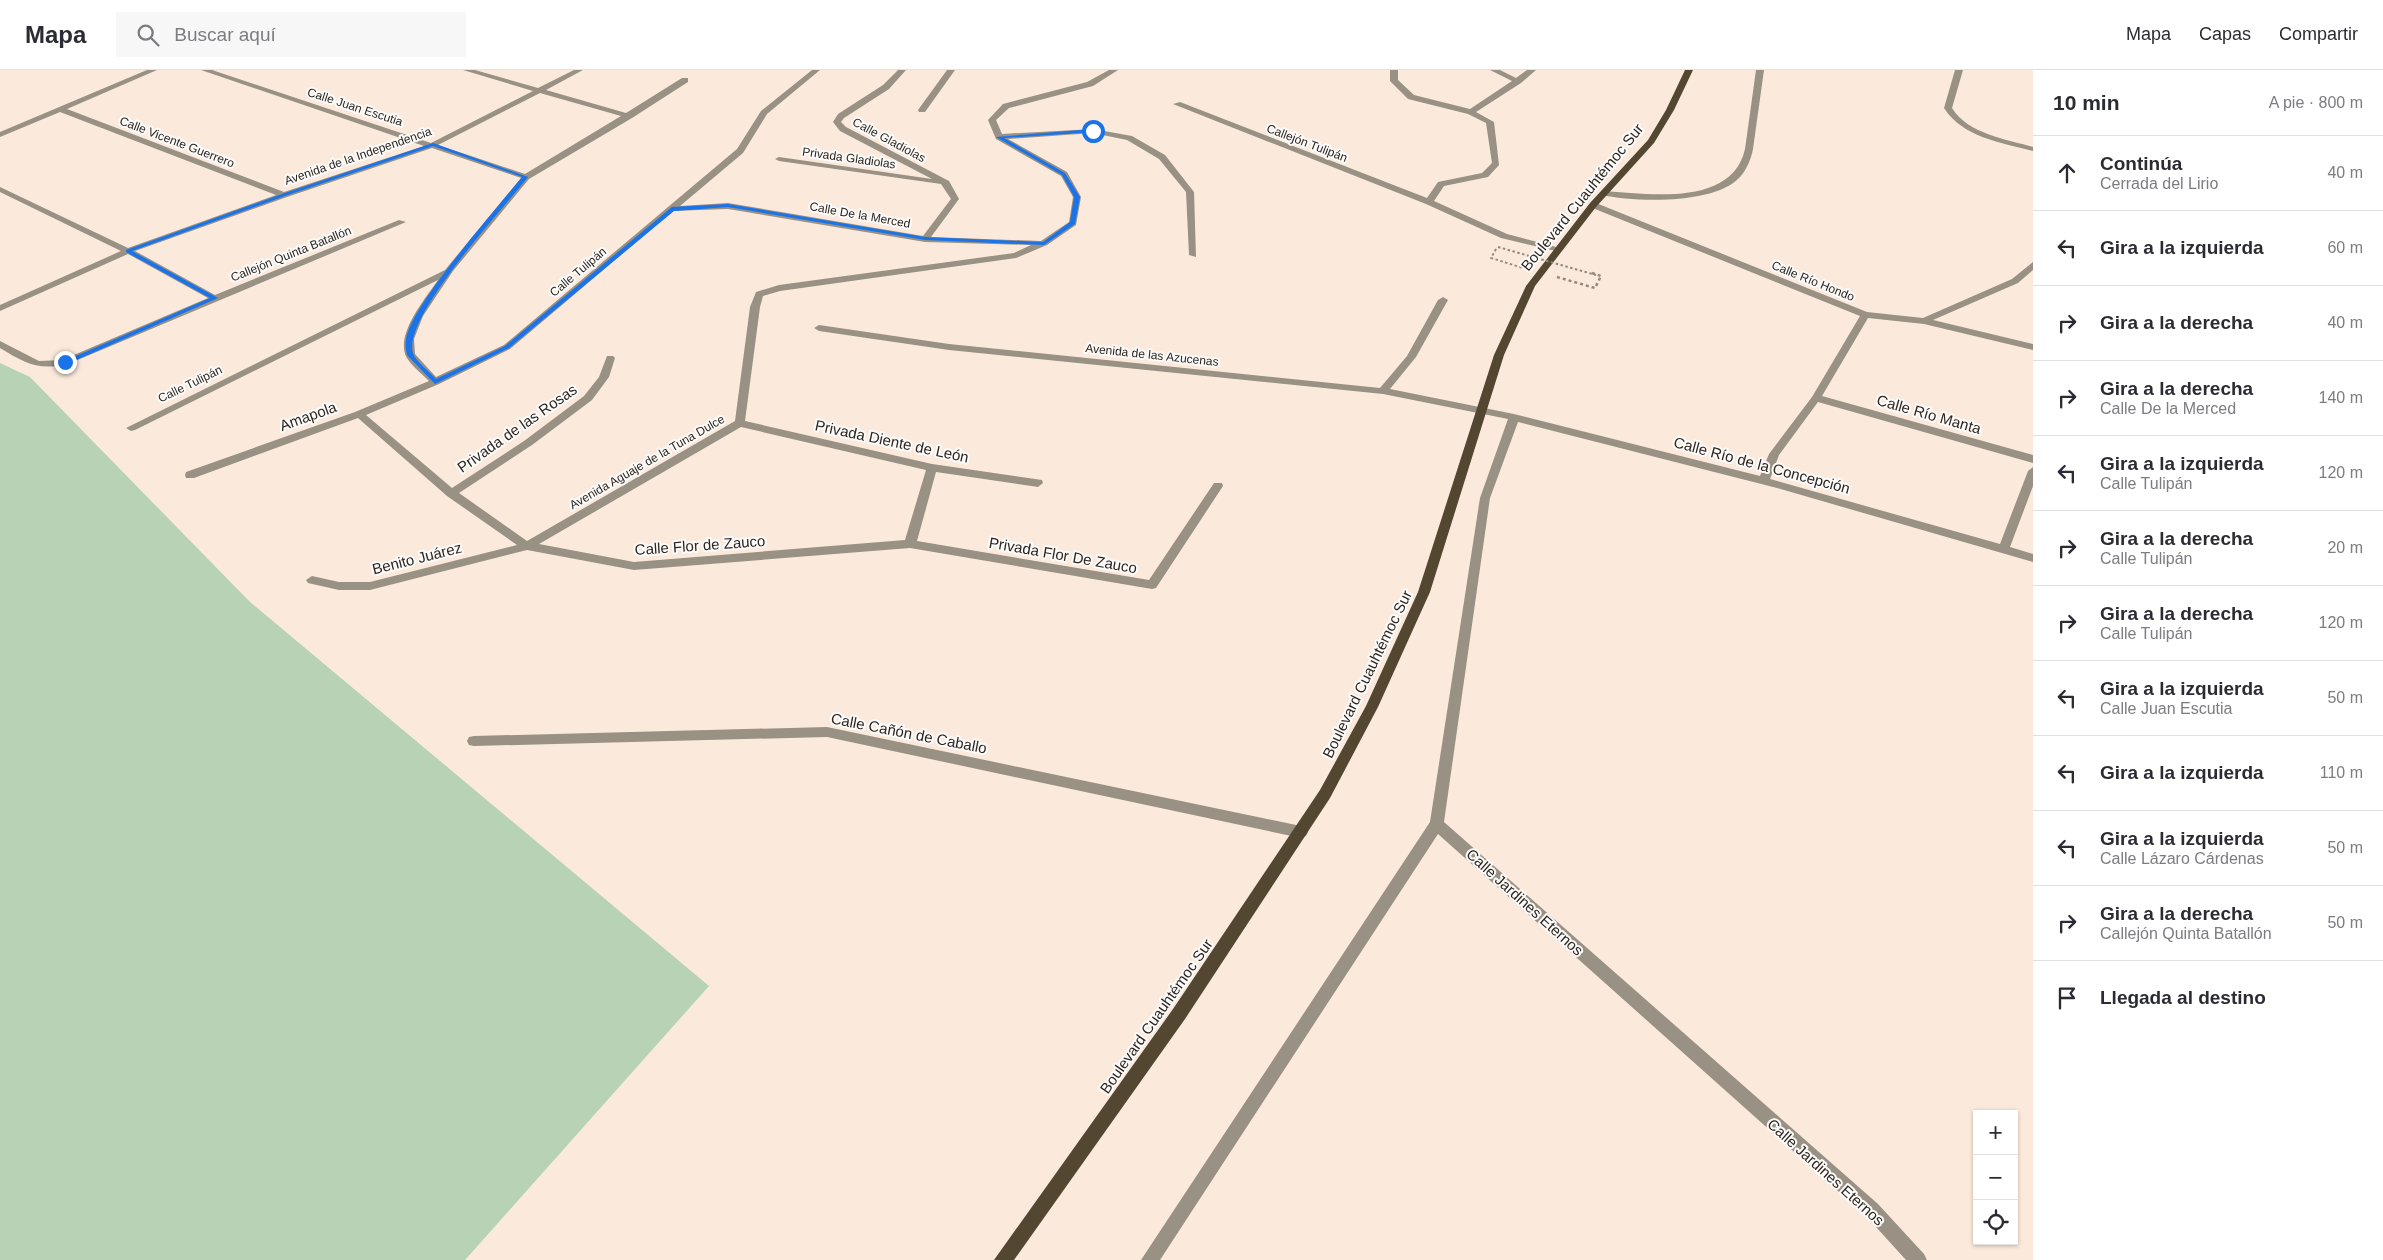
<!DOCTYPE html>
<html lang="es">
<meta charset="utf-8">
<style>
body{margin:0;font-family:Arial,sans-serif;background:#f7f7f7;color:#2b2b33}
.controls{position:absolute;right:15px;bottom:15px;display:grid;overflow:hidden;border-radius:0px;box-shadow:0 1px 4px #0004}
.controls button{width:45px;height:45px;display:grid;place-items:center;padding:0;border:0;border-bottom:1px solid #e1e1e2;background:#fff;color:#2b2b33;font:25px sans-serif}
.stop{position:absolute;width:15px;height:15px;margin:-11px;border:4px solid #1a73e8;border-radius:50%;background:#fff}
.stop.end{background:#1a73e8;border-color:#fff;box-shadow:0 1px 5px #0008}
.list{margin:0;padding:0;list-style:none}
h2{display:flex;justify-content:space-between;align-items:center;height:65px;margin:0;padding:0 20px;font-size:21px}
h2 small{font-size:16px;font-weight:400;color:#7c7c81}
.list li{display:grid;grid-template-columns:32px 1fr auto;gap:15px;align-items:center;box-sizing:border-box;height:75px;padding:0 20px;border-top:1px solid #e1e1e2}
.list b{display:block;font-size:19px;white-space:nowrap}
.list p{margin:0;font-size:16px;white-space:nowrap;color:#7c7c81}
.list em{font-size:16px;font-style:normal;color:#7c7c81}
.icon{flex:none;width:28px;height:28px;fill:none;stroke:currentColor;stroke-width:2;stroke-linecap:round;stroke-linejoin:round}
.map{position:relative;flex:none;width:2033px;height:1190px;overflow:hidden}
header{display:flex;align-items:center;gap:30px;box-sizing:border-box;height:70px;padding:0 25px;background:#fff;border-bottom:1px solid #e1e1e2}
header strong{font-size:24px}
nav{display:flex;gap:28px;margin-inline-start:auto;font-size:18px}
.search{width:350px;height:45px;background:#f7f7f7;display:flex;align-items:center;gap:12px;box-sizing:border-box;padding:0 18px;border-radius:0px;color:#7c7c81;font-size:19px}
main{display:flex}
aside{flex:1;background:#fff}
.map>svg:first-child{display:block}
.green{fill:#b7d2b5}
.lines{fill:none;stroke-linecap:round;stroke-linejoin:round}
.path-far1{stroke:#94877b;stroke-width:2;stroke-dasharray:2.5 2.5;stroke-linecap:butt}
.path{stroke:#94877b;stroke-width:2.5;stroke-dasharray:3 3;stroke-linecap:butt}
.minor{fill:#989184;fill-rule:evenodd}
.major{fill:#534731;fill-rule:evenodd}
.path-bridge-far1{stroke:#94877b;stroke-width:2;stroke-dasharray:2.5 2.5;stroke-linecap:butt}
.path-bridge{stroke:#94877b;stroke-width:2.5;stroke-dasharray:3 3;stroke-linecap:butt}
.route{fill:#1a73e8}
.labels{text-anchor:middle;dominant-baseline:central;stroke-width:4;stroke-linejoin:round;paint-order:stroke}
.far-street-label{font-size:12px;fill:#2f251c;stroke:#fbfbfb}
.street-label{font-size:15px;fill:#2f251c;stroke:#fbfbfb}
</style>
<header>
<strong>Mapa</strong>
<div class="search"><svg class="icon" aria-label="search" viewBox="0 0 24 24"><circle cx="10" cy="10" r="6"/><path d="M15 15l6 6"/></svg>Buscar aquí</div>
<nav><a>Mapa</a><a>Capas</a><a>Compartir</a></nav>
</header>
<main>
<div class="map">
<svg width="2033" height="1190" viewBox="0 0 2033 1190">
<rect width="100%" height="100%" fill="#fbeadc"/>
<!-- green -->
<path class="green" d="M 0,293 L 30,307 L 250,532 L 709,916 L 465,1190 L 0,1190 Z"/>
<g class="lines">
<!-- path-far1 -->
<path class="path-far1" d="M 1496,179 L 1491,188 L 1523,198"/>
<!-- path -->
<path class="path" d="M 1557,207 L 1595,218 L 1601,206"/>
<!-- minor -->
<path class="minor" d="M 147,0 L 157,0 L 67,39 L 284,122 L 424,76 L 201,0 L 212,0 L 431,73 L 533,21 L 463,0 L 475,0 L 538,18 L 574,0 L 583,0 L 546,20 L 626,43 L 682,8 L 688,8 L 688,12 L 632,48 L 529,109 L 453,201 L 423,246 L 414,269 L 415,284 L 436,307 L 504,275 L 737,79 L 761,41 L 812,0 L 820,0 L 767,44 L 743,83 L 680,136 L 728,133 L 923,166 L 951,129 L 941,114 L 779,91 L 775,89 L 779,87 L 932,109 L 840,61 L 833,52 L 838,44 L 883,15 L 898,0 L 906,0 L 889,19 L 844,48 L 841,52 L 846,57 L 949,111 L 959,129 L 931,167 L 1041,171 L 1069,152 L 1073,127 L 1061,106 L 996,69 L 988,50 L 1003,34 L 1087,12 L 1109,0 L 1118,0 L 1093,16 L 1009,38 L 996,50 L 1002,64 L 1093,59 L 1132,66 L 1165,85 L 1194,122 L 1196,187 L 1189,185 L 1186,122 L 1159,89 L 1127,70 L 1093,63 L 1008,69 L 1067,102 L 1081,127 L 1076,155 L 1047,175 L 1016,188 L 780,221 L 763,226 L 760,237 L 745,351 L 932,394 L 1042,410 L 1043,413 L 1038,417 L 936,402 L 917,471 L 1149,510 L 1214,413 L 1222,413 L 1223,416 L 1156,518 L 1152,519 L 910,478 L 634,500 L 527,480 L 370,520 L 339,520 L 308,513 L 306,510 L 312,506 L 339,512 L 370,512 L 517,475 L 447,426 L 358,348 L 194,408 L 186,408 L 185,405 L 186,402 L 355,342 L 429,311 C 422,304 408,293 405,284 C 398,261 425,229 438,210 L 135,360 L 131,361 L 126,358 L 445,200 L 521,108 L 432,78 L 287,127 L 135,181 L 215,225 L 399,150 L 406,152 L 68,294 C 38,301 25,293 0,278 L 0,271 L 39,291 L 62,290 L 208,228 L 128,184 L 0,241 L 0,235 L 121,181 L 0,122 L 0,117 L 128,178 L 276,125 L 60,42 L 0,67 L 0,62 ZM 540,23 L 621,46 L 525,104 L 438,75 ZM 728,139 L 925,172 L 1031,175 L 1014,183 L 779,215 L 756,222 L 750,237 L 735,351 L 527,471 L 459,423 L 532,375 L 592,330 L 609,307 L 615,288 L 613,286 L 607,286 L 599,307 L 584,326 L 524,371 L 452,418 L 366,345 L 439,314 L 510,279 L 673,141 ZM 741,357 L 926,400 L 905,470 L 634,492 L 539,474 Z
M 947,0 L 955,0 L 925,42 L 919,42 L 918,40 Z
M 1390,0 L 1398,0 L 1398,10 L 1414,25 L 1470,39 L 1512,11 L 1490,0 L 1500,0 L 1516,8 L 1527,0 L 1536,0 L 1521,13 L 1476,42 L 1494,52 L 1499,95 L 1488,107 L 1444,116 L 1434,131 L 1507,164 L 1560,178 L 1560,182 L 1501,168 L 1426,134 L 1173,34 L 1180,32 L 1427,128 L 1438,112 L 1482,103 L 1492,93 L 1486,53 L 1468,44 L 1408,29 L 1390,11 Z
M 1756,0 L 1764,0 L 1753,79 C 1751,89 1747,99 1740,107 C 1715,135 1635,132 1601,125 L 1600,123 L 1604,121 C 1649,124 1732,137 1745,79 Z
M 1955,0 L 1963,0 L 1952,38 C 1968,64 2006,69 2033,77 L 2033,81 C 2002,73 1962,67 1944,38 Z
M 1590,133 L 1596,133 L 1867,242 L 1923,248 L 2012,209 L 2033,192 L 2033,200 L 2018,213 L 1933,250 L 2033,274 L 2033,280 L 1924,254 L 1868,248 L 1822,326 L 2033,385 L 2033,393 L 1818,332 L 1779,385 L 1770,409 L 2000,474 L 2028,401 L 2033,397 L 2033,416 L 2010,477 L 2033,484 L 2033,492 L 1777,418 L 1518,352 L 1490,428 L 1444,752 L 1878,1134 L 1924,1184 L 1927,1190 L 1906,1190 L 1866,1146 L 1438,764 L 1160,1190 L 1141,1190 L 1430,752 L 1480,428 L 1508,349 L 1383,324 L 949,280 L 819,261 L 814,258 L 819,255 L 949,274 L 1380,318 L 1407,286 L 1438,230 L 1443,227 L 1448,230 L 1416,287 L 1390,319 L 1514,344 L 1760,406 L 1769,384 L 1812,327 L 1860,246 L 1590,137 Z
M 827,657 L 1301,756 L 1306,758 L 1308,762 L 1306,766 L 1301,768 L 827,667 L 474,676 L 469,675 L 467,671 L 469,667 L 474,666 Z"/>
<!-- major -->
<path class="major" d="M 1685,0 L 1693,0 L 1674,40 L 1654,73 L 1596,137 L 1535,216 L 1504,285 L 1430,522 L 1378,637 L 1330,728 L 1185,949 L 1014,1190 L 994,1190 L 1173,939 L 1320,720 L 1366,636 L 1418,522 L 1494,285 L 1526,216 L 1590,133 L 1648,70 L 1666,40 Z"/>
<!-- path-bridge-far1 -->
<path class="path-bridge-far1" d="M 1498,177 L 1596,205"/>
<!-- path-bridge -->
<path class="path-bridge" d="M 1592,203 L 1601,206"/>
</g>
<!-- route -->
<path class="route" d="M 1093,59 L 1095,62 L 1004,68 L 1065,103 L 1080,127 L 1075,154 L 1044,175 L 925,170 L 728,137 L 674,141 L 509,278 L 435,314 L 407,285 C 406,280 405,275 406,270 C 409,237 498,137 522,107 L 433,76 L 285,126 L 132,181 L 218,228 L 67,294 L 62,292 L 210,228 L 126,182 L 126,180 L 282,124 L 433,73 L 528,107 C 504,138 402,247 413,283 C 416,292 430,302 436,309 L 505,276 L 672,137 L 728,134 L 925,167 L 1043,172 L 1070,152 L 1074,127 L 1062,105 L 996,67 Z"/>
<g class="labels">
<!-- far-street labels -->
<g class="far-street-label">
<text transform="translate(355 37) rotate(18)">Calle Juan Escutia</text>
<text transform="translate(889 70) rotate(28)">Calle Gladiolas</text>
<text transform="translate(177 72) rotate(21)">Calle Vicente Guerrero</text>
<text transform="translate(1307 73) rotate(21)">Callejón Tulipán</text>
<text transform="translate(358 86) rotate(-19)">Avenida de la Independencia</text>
<text transform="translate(849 88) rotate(8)">Privada Gladiolas</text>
<text transform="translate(860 145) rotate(10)">Calle De la Merced</text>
<text transform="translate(291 184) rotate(-22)">Callejón Quinta Batallón</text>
<text transform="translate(578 202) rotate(-40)">Calle Tulipán</text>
<text transform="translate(1813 211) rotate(22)">Calle Río Hondo</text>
<text transform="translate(1152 285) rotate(6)">Avenida de las Azucenas</text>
<text transform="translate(190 314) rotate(-26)">Calle Tulipán</text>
<text transform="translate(647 392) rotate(-30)">Avenida Aguaje de la Tuna Dulce</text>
</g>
<!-- street labels -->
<g class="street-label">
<text transform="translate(1582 127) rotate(-51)">Boulevard Cuauhtémoc Sur</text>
<text transform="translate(1929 344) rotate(16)">Calle Río Manta</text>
<text transform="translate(308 346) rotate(-20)">Amapola</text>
<text transform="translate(517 358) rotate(-35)">Privada de las Rosas</text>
<text transform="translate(892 371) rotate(12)">Privada Diente de León</text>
<text transform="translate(1762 395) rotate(15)">Calle Río de la Concepción</text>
<text transform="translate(700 475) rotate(-4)">Calle Flor de Zauco</text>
<text transform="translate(1063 485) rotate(10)">Privada Flor De Zauco</text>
<text transform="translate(417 488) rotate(-14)">Benito Juárez</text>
<text transform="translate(1367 604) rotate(-64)">Boulevard Cuauhtémoc Sur</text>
<text transform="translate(909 663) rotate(11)">Calle Cañón de Caballo</text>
<text transform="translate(1525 832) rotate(42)">Calle Jardines Eternos</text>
<text transform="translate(1156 946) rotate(-55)">Boulevard Cuauhtémoc Sur</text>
<text transform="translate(1826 1102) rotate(42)">Calle Jardines Eternos</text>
</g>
</g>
</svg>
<div class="controls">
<button>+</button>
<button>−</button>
<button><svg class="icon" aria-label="locate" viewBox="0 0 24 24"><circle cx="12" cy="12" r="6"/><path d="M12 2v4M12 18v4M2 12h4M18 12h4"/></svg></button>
</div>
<div class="stop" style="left:1093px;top:61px"></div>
<div class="stop end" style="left:65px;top:292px"></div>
</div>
<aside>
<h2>10 min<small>A pie · 800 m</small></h2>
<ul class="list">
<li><svg class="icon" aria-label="ahead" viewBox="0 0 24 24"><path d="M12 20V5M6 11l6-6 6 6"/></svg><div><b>Continúa</b><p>Cerrada del Lirio</p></div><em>40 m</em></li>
<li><svg class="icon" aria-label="left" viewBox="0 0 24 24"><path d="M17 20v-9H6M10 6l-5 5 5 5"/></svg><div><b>Gira a la izquierda</b></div><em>60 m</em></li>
<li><svg class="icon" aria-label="right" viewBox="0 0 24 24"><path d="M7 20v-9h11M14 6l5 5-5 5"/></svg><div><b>Gira a la derecha</b></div><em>40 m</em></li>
<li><svg class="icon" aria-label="right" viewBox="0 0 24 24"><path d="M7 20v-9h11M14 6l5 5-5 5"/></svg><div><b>Gira a la derecha</b><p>Calle De la Merced</p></div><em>140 m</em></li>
<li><svg class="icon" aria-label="left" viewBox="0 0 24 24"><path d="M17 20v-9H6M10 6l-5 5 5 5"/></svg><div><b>Gira a la izquierda</b><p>Calle Tulipán</p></div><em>120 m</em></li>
<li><svg class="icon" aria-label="right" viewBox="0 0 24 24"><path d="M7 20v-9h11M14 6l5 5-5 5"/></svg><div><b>Gira a la derecha</b><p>Calle Tulipán</p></div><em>20 m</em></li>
<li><svg class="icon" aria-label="right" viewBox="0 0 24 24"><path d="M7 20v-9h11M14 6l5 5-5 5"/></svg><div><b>Gira a la derecha</b><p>Calle Tulipán</p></div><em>120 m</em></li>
<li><svg class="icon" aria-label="left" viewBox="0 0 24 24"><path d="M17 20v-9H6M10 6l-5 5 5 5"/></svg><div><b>Gira a la izquierda</b><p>Calle Juan Escutia</p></div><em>50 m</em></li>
<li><svg class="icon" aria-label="left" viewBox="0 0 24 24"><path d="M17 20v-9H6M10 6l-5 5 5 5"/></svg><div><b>Gira a la izquierda</b></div><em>110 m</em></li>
<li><svg class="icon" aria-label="left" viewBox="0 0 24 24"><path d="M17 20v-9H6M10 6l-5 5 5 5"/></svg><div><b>Gira a la izquierda</b><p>Calle Lázaro Cárdenas</p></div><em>50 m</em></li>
<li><svg class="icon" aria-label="right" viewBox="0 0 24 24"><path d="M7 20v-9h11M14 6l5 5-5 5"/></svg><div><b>Gira a la derecha</b><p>Callejón Quinta Batallón</p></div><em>50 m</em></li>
<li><svg class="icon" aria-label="arrive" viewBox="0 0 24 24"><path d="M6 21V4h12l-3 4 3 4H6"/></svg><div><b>Llegada al destino</b></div></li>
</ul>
</aside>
</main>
